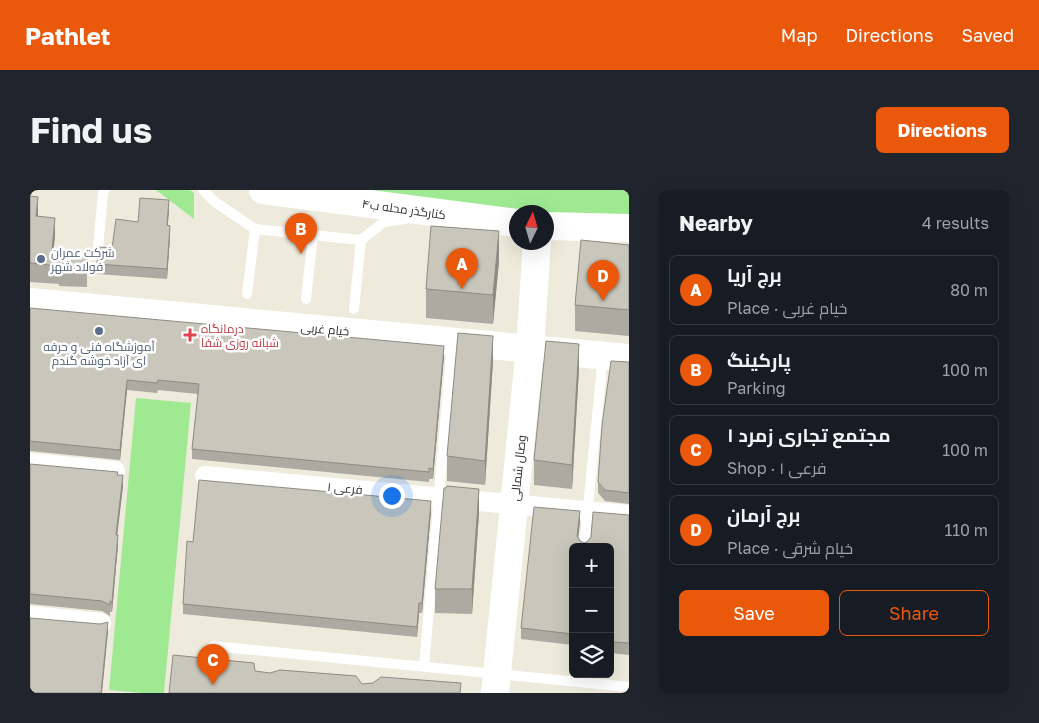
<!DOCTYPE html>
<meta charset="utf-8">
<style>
body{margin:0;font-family:"Golos Text",Cairo,sans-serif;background:#20242c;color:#f1f3f6}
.controls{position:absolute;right:15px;bottom:15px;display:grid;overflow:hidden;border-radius:8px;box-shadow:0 5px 20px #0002}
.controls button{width:45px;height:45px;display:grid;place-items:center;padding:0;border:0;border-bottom:1px solid #363941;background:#171b24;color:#f1f3f6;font:25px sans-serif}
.compass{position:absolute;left:479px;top:15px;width:45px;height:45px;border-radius:50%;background:#171b24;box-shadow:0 5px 20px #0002;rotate:5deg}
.you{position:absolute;left:361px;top:305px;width:18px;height:18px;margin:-12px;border:4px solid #fff;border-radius:50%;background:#1a73e8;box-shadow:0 0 0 8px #1a73e833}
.badge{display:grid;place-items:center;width:32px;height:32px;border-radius:50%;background:#ea580c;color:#fff;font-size:16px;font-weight:700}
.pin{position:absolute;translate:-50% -41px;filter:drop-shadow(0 1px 2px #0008)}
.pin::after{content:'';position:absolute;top:26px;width:18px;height:15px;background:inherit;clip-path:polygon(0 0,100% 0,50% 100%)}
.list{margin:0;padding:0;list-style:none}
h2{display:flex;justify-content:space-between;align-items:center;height:65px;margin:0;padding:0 20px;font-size:21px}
h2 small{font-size:16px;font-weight:400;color:#9ea1a6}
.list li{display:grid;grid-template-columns:32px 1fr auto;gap:15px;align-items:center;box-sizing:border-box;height:70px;margin:0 10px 10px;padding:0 10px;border:1px solid #363941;border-radius:8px}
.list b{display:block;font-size:19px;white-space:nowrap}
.list p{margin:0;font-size:16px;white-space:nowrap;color:#9ea1a6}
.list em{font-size:16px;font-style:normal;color:#9ea1a6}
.actions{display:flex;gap:10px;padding:15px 20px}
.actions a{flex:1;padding:11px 0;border:1px solid #ea580c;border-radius:8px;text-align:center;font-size:18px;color:#ea580c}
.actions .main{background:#ea580c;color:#fff}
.icon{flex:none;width:28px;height:28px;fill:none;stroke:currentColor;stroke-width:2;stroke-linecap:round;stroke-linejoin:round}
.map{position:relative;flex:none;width:599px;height:503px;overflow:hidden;border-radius:8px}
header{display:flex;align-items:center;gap:30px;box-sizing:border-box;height:70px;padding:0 25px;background:#ea580c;color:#fff}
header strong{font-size:24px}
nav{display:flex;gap:28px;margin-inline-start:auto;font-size:18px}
.intro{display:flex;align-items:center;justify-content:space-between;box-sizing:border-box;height:120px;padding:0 30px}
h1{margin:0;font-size:35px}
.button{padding:12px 22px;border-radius:8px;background:#ea580c;color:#fff;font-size:18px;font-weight:700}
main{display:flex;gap:30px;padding:0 30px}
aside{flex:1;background:#171b24;border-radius:8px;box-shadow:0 5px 20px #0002}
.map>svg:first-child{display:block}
.green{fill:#a0e993}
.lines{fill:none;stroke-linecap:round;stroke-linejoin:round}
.lane{stroke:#fff;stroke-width:10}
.street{stroke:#fff;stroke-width:20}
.secondary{stroke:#fff;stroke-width:28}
.wall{fill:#adaaa1}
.shaded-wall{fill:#8d8b83}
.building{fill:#c9c6bb;stroke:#8d8b83}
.service-dot{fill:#5c6f8a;stroke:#fff;stroke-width:2}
.health-dot{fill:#e0444e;stroke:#fff;stroke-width:2}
.labels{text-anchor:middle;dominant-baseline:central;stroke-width:5;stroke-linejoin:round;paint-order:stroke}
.street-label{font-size:12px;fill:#2b2b2b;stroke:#fff}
.service-label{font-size:12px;fill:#4e5e75;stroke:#fff;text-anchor:start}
.health-label{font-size:12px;fill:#be3a42;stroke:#fff;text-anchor:start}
</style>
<header>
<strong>Pathlet</strong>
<nav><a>Map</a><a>Directions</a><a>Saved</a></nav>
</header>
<div class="intro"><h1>Find us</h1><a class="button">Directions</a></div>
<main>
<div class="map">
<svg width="599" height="503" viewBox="0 0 599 503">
<rect width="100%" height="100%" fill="#eeeadc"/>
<!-- green -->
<path class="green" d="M 126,0 L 160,0 L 164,3 L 164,29 Z
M 313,0 L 599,0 L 599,26 L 501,22 L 458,19 Z
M 106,208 L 161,213 L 134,503 L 111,503 L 79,500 Z"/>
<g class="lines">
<!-- lane -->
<path class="lane" d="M 173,0 L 185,12 L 225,39 L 331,50 L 354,32 L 375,29
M 68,58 L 73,3 L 75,0
M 217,104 L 225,39
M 276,109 L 283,45
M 324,119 L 331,50
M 554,357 L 573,166
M 183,456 L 599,497
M 394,476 L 422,153"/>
<!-- street -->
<path class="street" d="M 0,273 L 85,281
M 175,286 L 599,325
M 0,426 L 71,433"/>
<!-- secondary -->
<path class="secondary" d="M 233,0 L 487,33
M 516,36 L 599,38
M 0,112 L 599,168
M 465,503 L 500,158 L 507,52"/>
</g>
<!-- wall -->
<path class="wall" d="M 0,6 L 8,27 L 25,46 L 23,60 L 57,62 L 57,97 L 29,96 L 29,94 L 0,92 Z
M 139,20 L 137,36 L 140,46 L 137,89 L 67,84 L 67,74 L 82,58 Z
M 599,55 L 599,146 L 545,141 L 545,115 Z
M 469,71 L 463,134 L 396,128 L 396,99 Z
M 0,118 L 414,166 L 403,289 L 399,289 L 399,292 L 162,269 L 162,259 L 168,204 L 128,200 L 127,203 L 97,200 L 90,270 L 0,261 Z
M 463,171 L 455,295 L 417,291 L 417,266 Z
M 598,172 L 599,172 L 599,314 L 575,311 L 568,303 L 568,292 Z
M 549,179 L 542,299 L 504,295 L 504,270 Z
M 0,274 L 88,285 L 93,296 L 87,345 L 88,355 L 82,422 L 80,422 L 80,426 L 72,421 L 0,414 Z
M 416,298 L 449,323 L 442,424 L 405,423 L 405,399 Z
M 401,321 L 392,423 L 389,423 L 387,447 L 153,424 L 153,414 L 163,352 Z
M 599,325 L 599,465 L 580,463 L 580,357 L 543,357 L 543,455 L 491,449 L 491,438 L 550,332 L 548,347 L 550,351 L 554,353 L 557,352 Z"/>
<!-- shaded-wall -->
<path class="shaded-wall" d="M 8,7 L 8,25 L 6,45 L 6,26 Z
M 139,10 L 139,20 L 137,46 L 137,35 Z
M 25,28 L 25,46 L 22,78 L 22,60 Z
M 140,36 L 140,46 L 137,89 L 137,79 Z
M 469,41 L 469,71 L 463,134 L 463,105 Z
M 463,146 L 463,171 L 455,295 L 455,271 Z
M 549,154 L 549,179 L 542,299 L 542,275 Z
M 414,156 L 414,166 L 403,289 L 403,279 Z
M 97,190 L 97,200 L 90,270 L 90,260 Z
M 93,285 L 93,296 L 86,355 L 86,345 Z
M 449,299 L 449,323 L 442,424 L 442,399 Z
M 401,311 L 401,321 L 392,423 L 392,413 Z
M 550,321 L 550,332 L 547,357 L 547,346 Z
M 88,345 L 88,355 L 82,422 L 82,412 Z
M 389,413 L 389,423 L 387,447 L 387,437 Z
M 78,432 L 78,442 L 72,503 L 71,503 Z"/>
<!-- building -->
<path class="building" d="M 0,6 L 8,7 L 6,26 L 25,28 L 22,60 L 57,62 L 57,79 L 29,78 L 29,76 L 0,73 Z
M 110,8 L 139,10 L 137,35 L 140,36 L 137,79 L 67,74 L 68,57 L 82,58 L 86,29 L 108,32 Z
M 401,36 L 469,41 L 463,105 L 396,99 Z
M 551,50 L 599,55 L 599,120 L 545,115 Z
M 0,118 L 414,156 L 403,279 L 399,278 L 399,282 L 162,259 L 169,194 L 128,190 L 127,193 L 97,190 L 90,260 L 0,251 Z
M 428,143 L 463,146 L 455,271 L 417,266 Z
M 516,151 L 549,154 L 542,275 L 504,270 Z
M 581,171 L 599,172 L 599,303 L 575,300 L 568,292 L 572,235 Z
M 0,274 L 88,282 L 87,285 L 93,285 L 86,345 L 88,345 L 82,412 L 80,411 L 80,415 L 72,411 L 0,404 Z
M 169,290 L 401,311 L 392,413 L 389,413 L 387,437 L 153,414 L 157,351 L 163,352 Z
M 417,296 L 449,299 L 442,399 L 405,399 L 414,298 L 416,298 Z
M 504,317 L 550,321 L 547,346 L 550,351 L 554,353 L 557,352 L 561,347 L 563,322 L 599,325 L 599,453 L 580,452 L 580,357 L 543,357 L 543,444 L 491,438 Z
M 0,428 L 70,434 L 78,432 L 71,503 L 0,503 Z
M 143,465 L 224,473 L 225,481 L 240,483 L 250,480 L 326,486 L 332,494 L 343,493 L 351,487 L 431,493 L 430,503 L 139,503 Z"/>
<!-- markers -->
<g class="service-dot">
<circle cx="11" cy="69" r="5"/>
<circle cx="69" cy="141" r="5"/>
</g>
<path class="health-dot" d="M157.5 137.5h5v5h5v5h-5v5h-5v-5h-5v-5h5z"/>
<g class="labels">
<!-- street labels -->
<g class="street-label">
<text transform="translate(374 19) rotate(8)">کنارگذر محله ب۴</text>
<text transform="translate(295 139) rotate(5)">خیام غربی</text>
<text transform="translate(488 278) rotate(-84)">وصال شمالی</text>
<text transform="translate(315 298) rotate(5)">فرعی ۱</text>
</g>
<!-- service labels -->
<g class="service-label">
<text x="21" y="62">شرکت عمران<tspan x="21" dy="14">فولاد شهر</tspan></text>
<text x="69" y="156" text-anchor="middle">آموزشگاه فنی و حرفه<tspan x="69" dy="14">ای آزاد خوشه گندم</tspan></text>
</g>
<!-- health labels -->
<g class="health-label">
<text x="171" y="138">درمانگاه<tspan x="171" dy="14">شبانه روزی شفا</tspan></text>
</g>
</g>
</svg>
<div class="controls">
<button>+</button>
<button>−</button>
<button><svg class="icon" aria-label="layers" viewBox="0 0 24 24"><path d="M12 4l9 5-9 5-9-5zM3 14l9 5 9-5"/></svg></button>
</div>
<svg class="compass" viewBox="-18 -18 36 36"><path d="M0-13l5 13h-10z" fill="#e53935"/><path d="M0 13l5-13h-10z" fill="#9ea1a6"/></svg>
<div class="you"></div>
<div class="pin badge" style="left:432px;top:99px">A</div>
<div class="pin badge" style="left:271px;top:64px">B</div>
<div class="pin badge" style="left:183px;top:495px">C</div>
<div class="pin badge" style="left:573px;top:111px">D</div>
</div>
<aside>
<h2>Nearby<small>4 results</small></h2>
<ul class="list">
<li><span class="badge">A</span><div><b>برج آریا</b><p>Place · خیام غربی</p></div><em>80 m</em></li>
<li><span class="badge">B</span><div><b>پارکینگ</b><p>Parking</p></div><em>100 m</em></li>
<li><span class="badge">C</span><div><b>مجتمع تجاری زمرد ۱</b><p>Shop · فرعی ۱</p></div><em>100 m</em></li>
<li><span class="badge">D</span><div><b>برج آرمان</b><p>Place · خیام شرقی</p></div><em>110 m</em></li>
</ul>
<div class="actions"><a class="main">Save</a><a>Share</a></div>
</aside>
</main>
